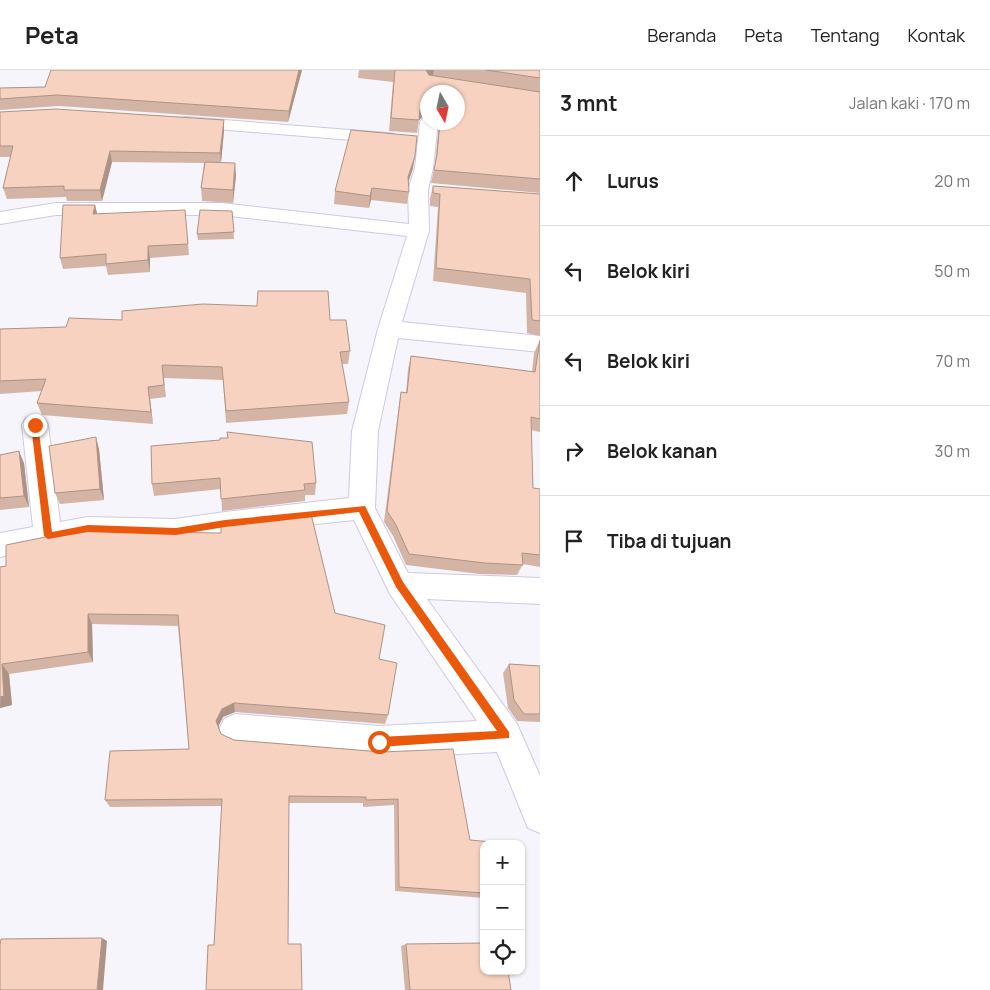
<!DOCTYPE html>
<html lang="id">
<meta charset="utf-8">
<style>
body{margin:0;font-family:Manrope,sans-serif;background:#f6f6f6;color:#222}
.controls{position:absolute;right:15px;bottom:15px;display:grid;overflow:hidden;border-radius:10px;box-shadow:0 1px 4px #0004}
.controls button{width:45px;height:45px;display:grid;place-items:center;padding:0;border:0;border-bottom:1px solid #e0e0e0;background:#fff;color:#222;font:25px sans-serif}
.compass{position:absolute;left:420px;top:15px;width:45px;height:45px;border-radius:50%;background:#fff;box-shadow:0 1px 4px #0004;rotate:171deg}
.stop{position:absolute;width:15px;height:15px;margin:-11px;border:4px solid #ea580c;border-radius:50%;background:#fff}
.stop.end{background:#ea580c;border-color:#fff;box-shadow:0 1px 5px #0008}
.list{margin:0;padding:0;list-style:none}
h2{display:flex;justify-content:space-between;align-items:center;height:65px;margin:0;padding:0 20px;font-size:21px}
h2 small{font-size:16px;font-weight:400;color:#767676}
.list li{display:grid;grid-template-columns:32px 1fr auto;gap:15px;align-items:center;box-sizing:border-box;height:90px;padding:0 20px;border-top:1px solid #e0e0e0}
.list b{display:block;font-size:19px;white-space:nowrap}
.list em{font-size:16px;font-style:normal;color:#767676}
.icon{flex:none;width:28px;height:28px;fill:none;stroke:currentColor;stroke-width:2;stroke-linecap:round;stroke-linejoin:round}
.map{position:relative;flex:none;width:540px;height:920px;overflow:hidden}
header{display:flex;align-items:center;gap:30px;box-sizing:border-box;height:70px;padding:0 25px;background:#fff;border-bottom:1px solid #e0e0e0}
header strong{font-size:24px}
nav{display:flex;gap:28px;margin-inline-start:auto;font-size:18px}
main{display:flex}
aside{flex:1;background:#fff}
.map>svg:first-child{display:block}
.lines{fill:none;stroke-linecap:round;stroke-linejoin:round}
.minor-casing{stroke:#cdc9e5;stroke-width:2}
.minor{fill:#fff;fill-rule:evenodd}
.wall{fill:#d4b5a5}
.shaded-wall{fill:#ad9386}
.building{fill:#f7d2c0;stroke:#ad9386}
.route{fill:#ea580c}
</style>
<header>
<strong>Peta</strong>
<nav><a>Beranda</a><a>Peta</a><a>Tentang</a><a>Kontak</a></nav>
</header>
<main>
<div class="map">
<svg width="540" height="920" viewBox="0 0 540 920">
<rect width="100%" height="100%" fill="#f6f5fb"/>
<g class="lines">
<defs>
<path id="minor" d="M 186,47 L 388,63 L 394,64 L 397,68 L 394,72 L 388,73 L 180,56 L 177,52 L 180,48 Z
M 428,47 L 428,52 L 438,52 L 433,98 L 428,120 L 429,161 L 402,252 L 540,266 L 540,282 L 398,268 L 378,361 L 375,438 L 408,503 L 540,508 L 540,534 L 427,529 L 517,654 L 540,706 L 540,763 L 528,758 L 497,682 L 379,688 L 235,676 L 224,671 L 219,660 L 224,649 L 235,644 L 379,656 L 477,651 L 390,524 L 354,450 L 225,464 L 175,473 L 88,469 L 0,487 L 0,463 L 33,457 L 22,355 L 26,348 L 35,345 L 44,348 L 48,355 L 60,452 L 88,447 L 175,449 L 225,442 L 349,428 L 352,361 L 378,259 L 407,166 L 221,145 L 56,145 L 0,154 L 0,142 L 56,133 L 221,133 L 409,154 L 408,120 L 415,98 L 420,52 L 423,48 Z"/>
</defs>
<!-- minor casing -->
<use href="#minor" class="minor-casing"/>
<!-- minor -->
<use href="#minor" class="minor"/>
</g>
<!-- wall -->
<path class="wall" d="M 51,0 L 302,0 L 288,52 L 59,36 L 0,40 L 0,18 L 45,17 Z
M 359,0 L 540,0 L 540,123 L 431,113 L 435,94 L 439,52 L 458,52 L 428,22 L 428,46 L 423,46 L 419,50 L 417,63 L 389,61 L 393,12 L 358,8 Z
M 0,42 L 224,50 L 224,61 L 221,92 L 236,105 L 233,133 L 202,131 L 201,118 L 204,93 L 112,92 L 102,131 L 67,131 L 66,127 L 7,129 L 3,118 L 11,87 L 0,87 Z
M 413,98 L 408,113 L 409,122 L 407,134 L 371,130 L 369,138 L 334,134 L 335,121 Z
M 433,116 L 540,124 L 540,266 L 527,263 L 526,223 L 433,211 L 438,137 L 430,136 L 430,129 Z
M 95,135 L 97,144 L 186,151 L 189,185 L 150,188 L 150,202 L 108,205 L 106,196 L 63,199 L 60,188 Z
M 232,141 L 234,169 L 198,170 L 197,164 Z
M 122,250 L 330,250 L 350,281 L 348,294 L 342,294 L 349,332 L 347,344 L 226,353 L 223,310 L 164,308 L 166,327 L 150,329 L 153,354 L 42,345 L 37,333 L 42,321 L 0,324 L 0,259 L 66,257 Z
M 540,270 L 540,362 L 531,360 L 533,418 L 540,419 L 540,497 L 523,494 L 517,505 L 480,504 L 406,495 L 393,466 L 384,452 L 399,335 L 401,322 L 406,323 L 408,299 L 411,286 L 532,302 L 534,283 Z
M 151,376 L 316,413 L 315,425 L 305,425 L 305,431 L 222,441 L 221,419 L 154,426 L 152,414 Z
M 99,379 L 104,430 L 60,434 L 55,423 Z
M 0,385 L 24,393 L 29,437 L 0,440 Z
M 0,497 L 335,543 L 379,589 L 388,645 L 385,654 L 235,642 L 223,647 L 218,657 L 221,664 L 234,670 L 382,682 L 470,770 L 484,774 L 484,828 L 395,821 L 394,735 L 363,737 L 363,733 L 289,733 L 214,875 L 222,736 L 110,737 L 105,730 L 189,679 L 178,556 L 92,554 L 93,592 L 9,604 L 12,635 L 0,638 Z
M 509,594 L 540,596 L 540,652 L 517,651 L 508,638 L 503,603 Z
M 406,874 L 511,920 L 405,920 L 401,876 Z"/>
<!-- shaded-wall -->
<path class="shaded-wall" d="M 299,0 L 302,0 L 288,52 L 289,41 Z
M 425,0 L 434,0 L 433,5 L 427,6 Z
M 425,33 L 423,46 L 419,50 L 420,39 Z
M 224,50 L 224,61 L 221,93 L 220,83 Z
M 110,81 L 112,92 L 102,131 L 100,120 Z
M 415,86 L 413,98 L 406,119 L 408,107 Z
M 235,93 L 236,105 L 233,133 L 233,120 Z
M 372,118 L 371,130 L 369,138 L 370,126 Z
M 95,135 L 98,147 L 93,144 Z
M 148,176 L 150,188 L 150,202 L 148,190 Z
M 148,317 L 150,329 L 153,354 L 151,342 Z
M 96,367 L 99,379 L 104,430 L 100,419 Z
M 19,381 L 24,393 L 29,437 L 24,426 Z
M 88,544 L 92,554 L 93,592 L 88,582 Z
M 2,594 L 9,604 L 12,635 L 0,638 Z
M 234,633 L 235,642 L 223,647 L 217,659 L 216,651 L 222,639 Z
M 102,868 L 107,871 L 103,920 L 97,920 Z"/>
<!-- building -->
<path class="building" d="M 51,0 L 299,0 L 289,41 L 57,25 L 0,29 L 0,18 L 45,17 Z
M 395,0 L 426,0 L 429,5 L 540,22 L 540,109 L 434,100 L 437,85 L 440,52 L 458,52 L 458,22 L 428,22 L 428,33 L 425,33 L 420,39 L 419,50 L 391,48 Z
M 486,0 L 540,0 L 540,8 Z
M 56,39 L 224,50 L 220,83 L 110,81 L 100,120 L 64,120 L 64,116 L 3,118 L 13,76 L 0,76 L 0,42 Z
M 351,60 L 417,66 L 415,86 L 408,107 L 409,122 L 372,118 L 370,126 L 335,121 Z
M 205,92 L 235,93 L 233,120 L 201,118 Z
M 433,116 L 540,124 L 540,251 L 532,250 L 530,209 L 436,198 L 440,124 L 433,123 Z
M 63,135 L 95,135 L 93,144 L 185,140 L 188,174 L 148,176 L 148,190 L 106,194 L 106,184 L 60,188 Z
M 200,140 L 232,141 L 234,162 L 197,164 Z
M 258,221 L 328,221 L 330,250 L 346,250 L 350,281 L 340,282 L 349,332 L 226,341 L 222,297 L 162,295 L 164,315 L 148,317 L 151,342 L 37,333 L 46,309 L 0,311 L 0,259 L 66,257 L 69,248 L 122,250 L 122,241 L 203,234 L 257,236 Z
M 540,270 L 540,349 L 531,347 L 533,418 L 540,419 L 540,485 L 522,483 L 523,495 L 485,493 L 409,484 L 396,455 L 387,441 L 401,322 L 407,323 L 411,286 L 535,302 Z
M 227,362 L 312,372 L 316,413 L 304,414 L 305,420 L 221,429 L 220,408 L 152,414 L 151,376 L 220,370 L 220,368 L 228,368 Z
M 96,367 L 100,419 L 55,423 L 49,376 Z
M 19,381 L 24,426 L 0,428 L 0,385 Z
M 311,444 L 335,543 L 385,555 L 379,589 L 397,593 L 388,645 L 234,633 L 222,639 L 216,651 L 221,664 L 234,670 L 382,682 L 453,679 L 470,770 L 515,774 L 484,774 L 484,823 L 399,817 L 398,729 L 366,730 L 366,727 L 289,726 L 288,874 L 301,874 L 302,920 L 206,920 L 208,875 L 214,875 L 222,729 L 105,730 L 110,681 L 189,679 L 178,545 L 88,544 L 88,582 L 2,594 L 4,626 L 0,627 L 0,497 L 6,496 L 6,475 L 75,461 L 221,463 L 221,454 Z
M 509,594 L 540,596 L 540,644 L 524,644 L 514,630 Z
M 102,868 L 97,920 L 0,920 L 0,875 L 1,869 Z
M 484,873 L 484,901 L 508,901 L 511,920 L 410,920 L 406,874 Z"/>
<!-- route -->
<path class="route" d="M 35,352 L 38,355 L 52,462 L 88,455 L 176,458 L 225,450 L 365,436 L 403,512 L 509,662 L 509,668 L 379,677 L 375,675 L 374,672 L 379,667 L 497,661 L 396,517 L 359,442 L 225,457 L 176,465 L 88,462 L 48,469 L 44,466 L 31,355 Z"/>
</svg>
<div class="controls">
<button>+</button>
<button>−</button>
<button><svg class="icon" aria-label="locate" viewBox="0 0 24 24"><circle cx="12" cy="12" r="6"/><path d="M12 2v4M12 18v4M2 12h4M18 12h4"/></svg></button>
</div>
<svg class="compass" viewBox="-18 -18 36 36"><path d="M0-13l5 13h-10z" fill="#e53935"/><path d="M0 13l5-13h-10z" fill="#767676"/></svg>
<div class="stop" style="left:379px;top:672px"></div>
<div class="stop end" style="left:35px;top:355px"></div>
</div>
<aside>
<h2>3 mnt<small>Jalan kaki · 170 m</small></h2>
<ul class="list">
<li><svg class="icon" aria-label="ahead" viewBox="0 0 24 24"><path d="M12 20V5M6 11l6-6 6 6"/></svg><div><b>Lurus</b></div><em>20 m</em></li>
<li><svg class="icon" aria-label="left" viewBox="0 0 24 24"><path d="M17 20v-9H6M10 6l-5 5 5 5"/></svg><div><b>Belok kiri</b></div><em>50 m</em></li>
<li><svg class="icon" aria-label="left" viewBox="0 0 24 24"><path d="M17 20v-9H6M10 6l-5 5 5 5"/></svg><div><b>Belok kiri</b></div><em>70 m</em></li>
<li><svg class="icon" aria-label="right" viewBox="0 0 24 24"><path d="M7 20v-9h11M14 6l5 5-5 5"/></svg><div><b>Belok kanan</b></div><em>30 m</em></li>
<li><svg class="icon" aria-label="arrive" viewBox="0 0 24 24"><path d="M6 21V4h12l-3 4 3 4H6"/></svg><div><b>Tiba di tujuan</b></div></li>
</ul>
</aside>
</main>
